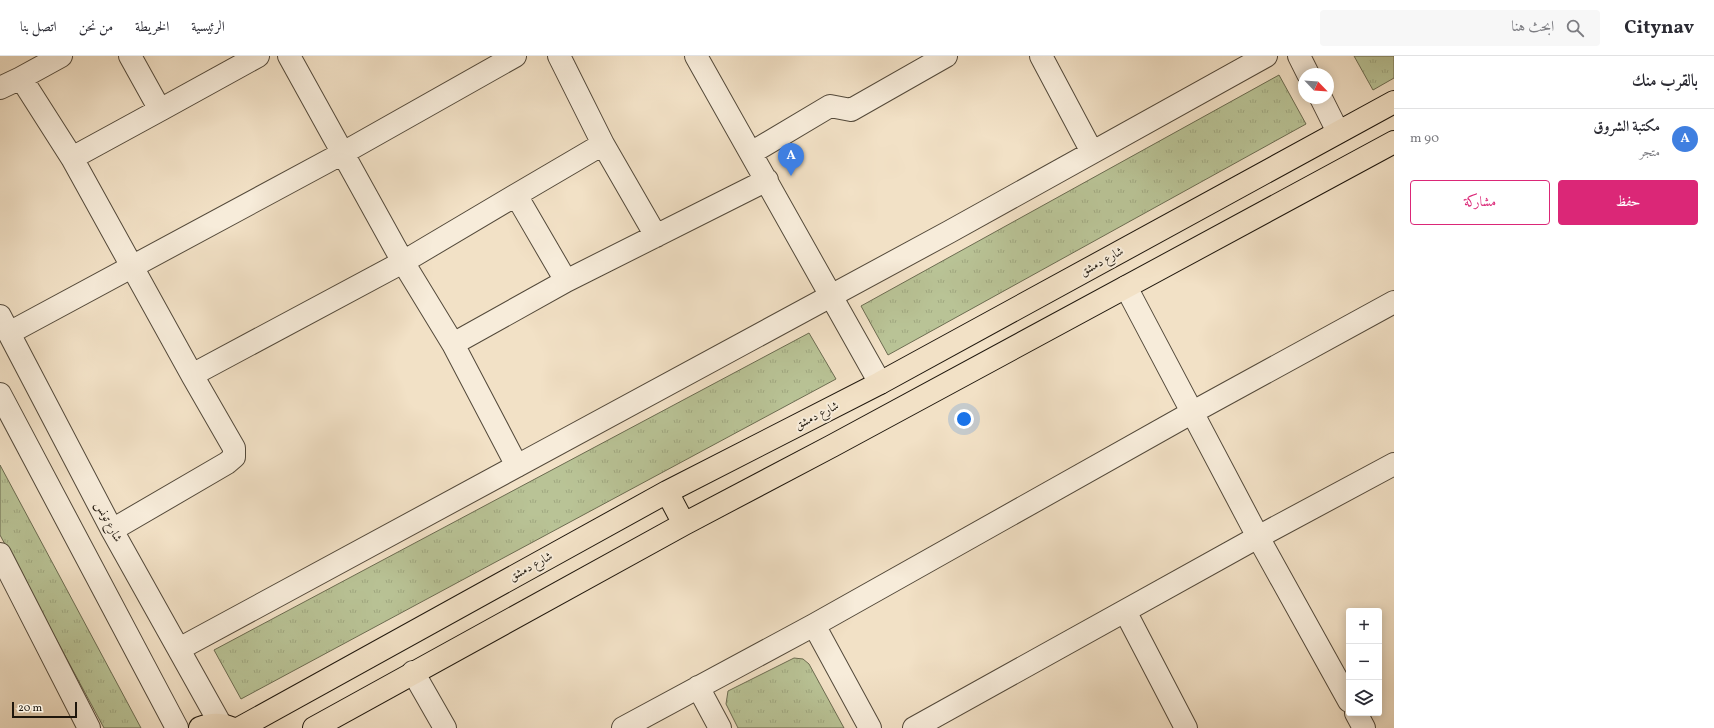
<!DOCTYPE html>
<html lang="ar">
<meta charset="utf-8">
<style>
body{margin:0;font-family:Vollkorn,Amiri,serif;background:#f7f7f7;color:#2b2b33;direction:rtl}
.controls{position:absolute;right:12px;bottom:12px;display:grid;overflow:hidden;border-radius:4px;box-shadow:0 2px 10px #0003}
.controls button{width:36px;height:36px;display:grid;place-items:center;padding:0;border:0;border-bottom:1px solid #e1e1e2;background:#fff;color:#2b2b33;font:20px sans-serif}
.compass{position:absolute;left:1298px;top:12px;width:36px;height:36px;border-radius:50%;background:#fff;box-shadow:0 2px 10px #0003;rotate:115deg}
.scale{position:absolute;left:12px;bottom:10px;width:65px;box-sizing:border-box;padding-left:4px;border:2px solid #1e160c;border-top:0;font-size:11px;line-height:14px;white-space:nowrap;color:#1e160c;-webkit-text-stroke:3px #f7ecda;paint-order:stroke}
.you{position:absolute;left:964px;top:363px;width:14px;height:14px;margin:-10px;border:3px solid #fff;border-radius:50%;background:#1a73e8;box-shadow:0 0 0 6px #1a73e833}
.badge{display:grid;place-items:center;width:26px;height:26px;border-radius:50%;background:#db2777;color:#fff;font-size:13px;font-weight:700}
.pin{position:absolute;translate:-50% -33px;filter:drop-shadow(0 1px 2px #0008)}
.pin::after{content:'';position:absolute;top:21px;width:14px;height:12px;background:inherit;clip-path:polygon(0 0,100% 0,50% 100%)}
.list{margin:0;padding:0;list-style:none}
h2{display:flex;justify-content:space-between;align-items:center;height:52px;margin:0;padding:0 16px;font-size:17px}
h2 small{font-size:13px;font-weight:400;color:#7c7c81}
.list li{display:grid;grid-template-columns:26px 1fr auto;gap:12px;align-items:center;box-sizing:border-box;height:60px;padding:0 16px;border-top:1px solid #e1e1e2}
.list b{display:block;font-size:15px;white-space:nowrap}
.list p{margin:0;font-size:13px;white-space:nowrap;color:#7c7c81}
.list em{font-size:13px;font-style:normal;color:#7c7c81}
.actions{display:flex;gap:8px;padding:12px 16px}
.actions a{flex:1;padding:9px 0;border:1px solid #db2777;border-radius:4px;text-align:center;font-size:14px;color:#db2777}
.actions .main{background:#db2777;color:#fff}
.icon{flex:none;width:22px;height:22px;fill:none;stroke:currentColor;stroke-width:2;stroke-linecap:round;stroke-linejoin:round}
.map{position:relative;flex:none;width:1394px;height:672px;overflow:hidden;direction:ltr}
header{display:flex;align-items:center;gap:24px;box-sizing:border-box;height:56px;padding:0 20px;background:#fff;border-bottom:1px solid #e1e1e2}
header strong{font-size:19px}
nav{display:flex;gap:22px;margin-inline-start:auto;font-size:14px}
.search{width:280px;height:36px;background:#f7f7f7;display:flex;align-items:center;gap:10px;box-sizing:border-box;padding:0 14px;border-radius:4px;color:#7c7c81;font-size:15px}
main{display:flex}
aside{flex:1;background:#fff}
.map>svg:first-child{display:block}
.grass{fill:url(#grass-tufts);stroke:#6c6c51}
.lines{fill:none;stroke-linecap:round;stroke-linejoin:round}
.minor-casing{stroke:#53493a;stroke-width:24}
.major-casing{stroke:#1e160c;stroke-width:24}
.minor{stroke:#f7ecda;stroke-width:22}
.major{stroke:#f2e1c6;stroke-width:22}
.labels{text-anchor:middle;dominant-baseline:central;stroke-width:4;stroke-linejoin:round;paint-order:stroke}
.street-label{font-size:12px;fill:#1e160c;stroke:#f7ecda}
</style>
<header>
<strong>Citynav</strong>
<div class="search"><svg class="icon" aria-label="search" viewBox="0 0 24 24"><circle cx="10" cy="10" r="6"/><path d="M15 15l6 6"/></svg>ابحث هنا</div>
<nav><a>الرئيسية</a><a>الخريطة</a><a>من نحن</a><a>اتصل بنا</a></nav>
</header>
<main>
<aside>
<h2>بالقرب منك<small></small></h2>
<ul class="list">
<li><span class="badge" style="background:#3f7fe0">A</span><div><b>مكتبة الشروق</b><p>متجر</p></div><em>90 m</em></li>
</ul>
<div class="actions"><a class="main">حفظ</a><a>مشاركة</a></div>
</aside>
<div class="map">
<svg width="1394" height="672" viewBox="0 0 1394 672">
<defs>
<pattern id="grass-tufts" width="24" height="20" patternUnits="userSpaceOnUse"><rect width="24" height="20" fill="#b9c396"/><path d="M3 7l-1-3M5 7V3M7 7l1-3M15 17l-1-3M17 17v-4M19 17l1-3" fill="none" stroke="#9fa780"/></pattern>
</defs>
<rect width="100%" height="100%" fill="#f2e1c6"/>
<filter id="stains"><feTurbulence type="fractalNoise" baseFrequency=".005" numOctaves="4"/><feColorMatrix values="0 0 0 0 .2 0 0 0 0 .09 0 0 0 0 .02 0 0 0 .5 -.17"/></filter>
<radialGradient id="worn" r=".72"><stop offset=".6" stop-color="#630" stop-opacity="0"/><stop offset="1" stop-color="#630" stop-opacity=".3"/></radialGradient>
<!-- grass -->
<path class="grass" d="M 1354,0 L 1394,0 L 1394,22 L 1373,34 Z
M 1279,19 L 1306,68 L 888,299 L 861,250 Z
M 809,277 L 836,323 L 241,643 L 214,594 Z
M 0,409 L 141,672 L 104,672 L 0,479 Z
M 794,602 L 803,603 L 809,608 L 844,672 L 738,672 L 726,648 L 728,635 Z"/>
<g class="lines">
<defs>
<path id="minor" d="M 289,0 L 403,206 L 453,288 L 517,410
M 559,0 L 603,88 L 516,139 L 566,225 L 767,124
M 696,0 L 880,327
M 1041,0 L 1092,96
M 1299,0 L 1308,18
M 21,22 L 61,0
M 0,32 L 21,22 L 72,102 L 160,54 L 130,0
M 1321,42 L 1338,76
M 160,54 L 258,0
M 603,88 L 656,180
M 751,97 L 830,50 L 851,54 L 946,0
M 72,102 L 192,319
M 1126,231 L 1258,481 L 1349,645
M 0,260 L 112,474 L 221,669
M 9,277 L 343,97 L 515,0
M 453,288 L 566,225
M 0,338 L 177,672
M 112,474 L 227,407 L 234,401 L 234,392 L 192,319 L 403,206 L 516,139
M 0,498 L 89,672
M 1125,555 L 1186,672
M 814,569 L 870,672
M 179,593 L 949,176 L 1266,0
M 413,616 L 445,672
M 698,631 L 720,672
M 1356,657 L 1364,672
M 623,672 L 814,569 L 1193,356 L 1394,246
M 914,672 L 1258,481 L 1394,408"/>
<path id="major" d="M 667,436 L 684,468
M 200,672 C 210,668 220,667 231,672
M 240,672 L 667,436 L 880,327 L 1394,46
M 314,672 L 684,468 L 832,390 L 1394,86"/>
</defs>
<!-- minor casing -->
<use href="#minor" class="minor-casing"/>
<!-- major casing -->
<use href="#major" class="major-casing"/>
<!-- minor -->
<use href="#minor" class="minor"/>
<!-- major -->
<use href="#major" class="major"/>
</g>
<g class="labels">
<!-- street labels -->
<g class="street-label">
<text transform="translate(1102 206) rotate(-29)">شارع دمشق</text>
<text transform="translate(817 360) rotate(-27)">شارع دمشق</text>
<text transform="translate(108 466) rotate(62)">شارع تونس</text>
<text transform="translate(531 511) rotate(-29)">شارع دمشق</text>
</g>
</g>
<rect width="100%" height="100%" filter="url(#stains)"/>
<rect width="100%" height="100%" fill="url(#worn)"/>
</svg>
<div class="controls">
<button>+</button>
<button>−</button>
<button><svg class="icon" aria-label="layers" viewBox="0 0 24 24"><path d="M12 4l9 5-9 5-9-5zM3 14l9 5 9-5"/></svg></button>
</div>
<svg class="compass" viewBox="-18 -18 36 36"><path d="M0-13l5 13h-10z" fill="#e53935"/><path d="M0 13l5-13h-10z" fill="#7c7c81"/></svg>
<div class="scale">20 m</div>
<div class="you"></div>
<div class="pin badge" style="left:791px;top:120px;background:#3f7fe0">A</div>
</div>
</main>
